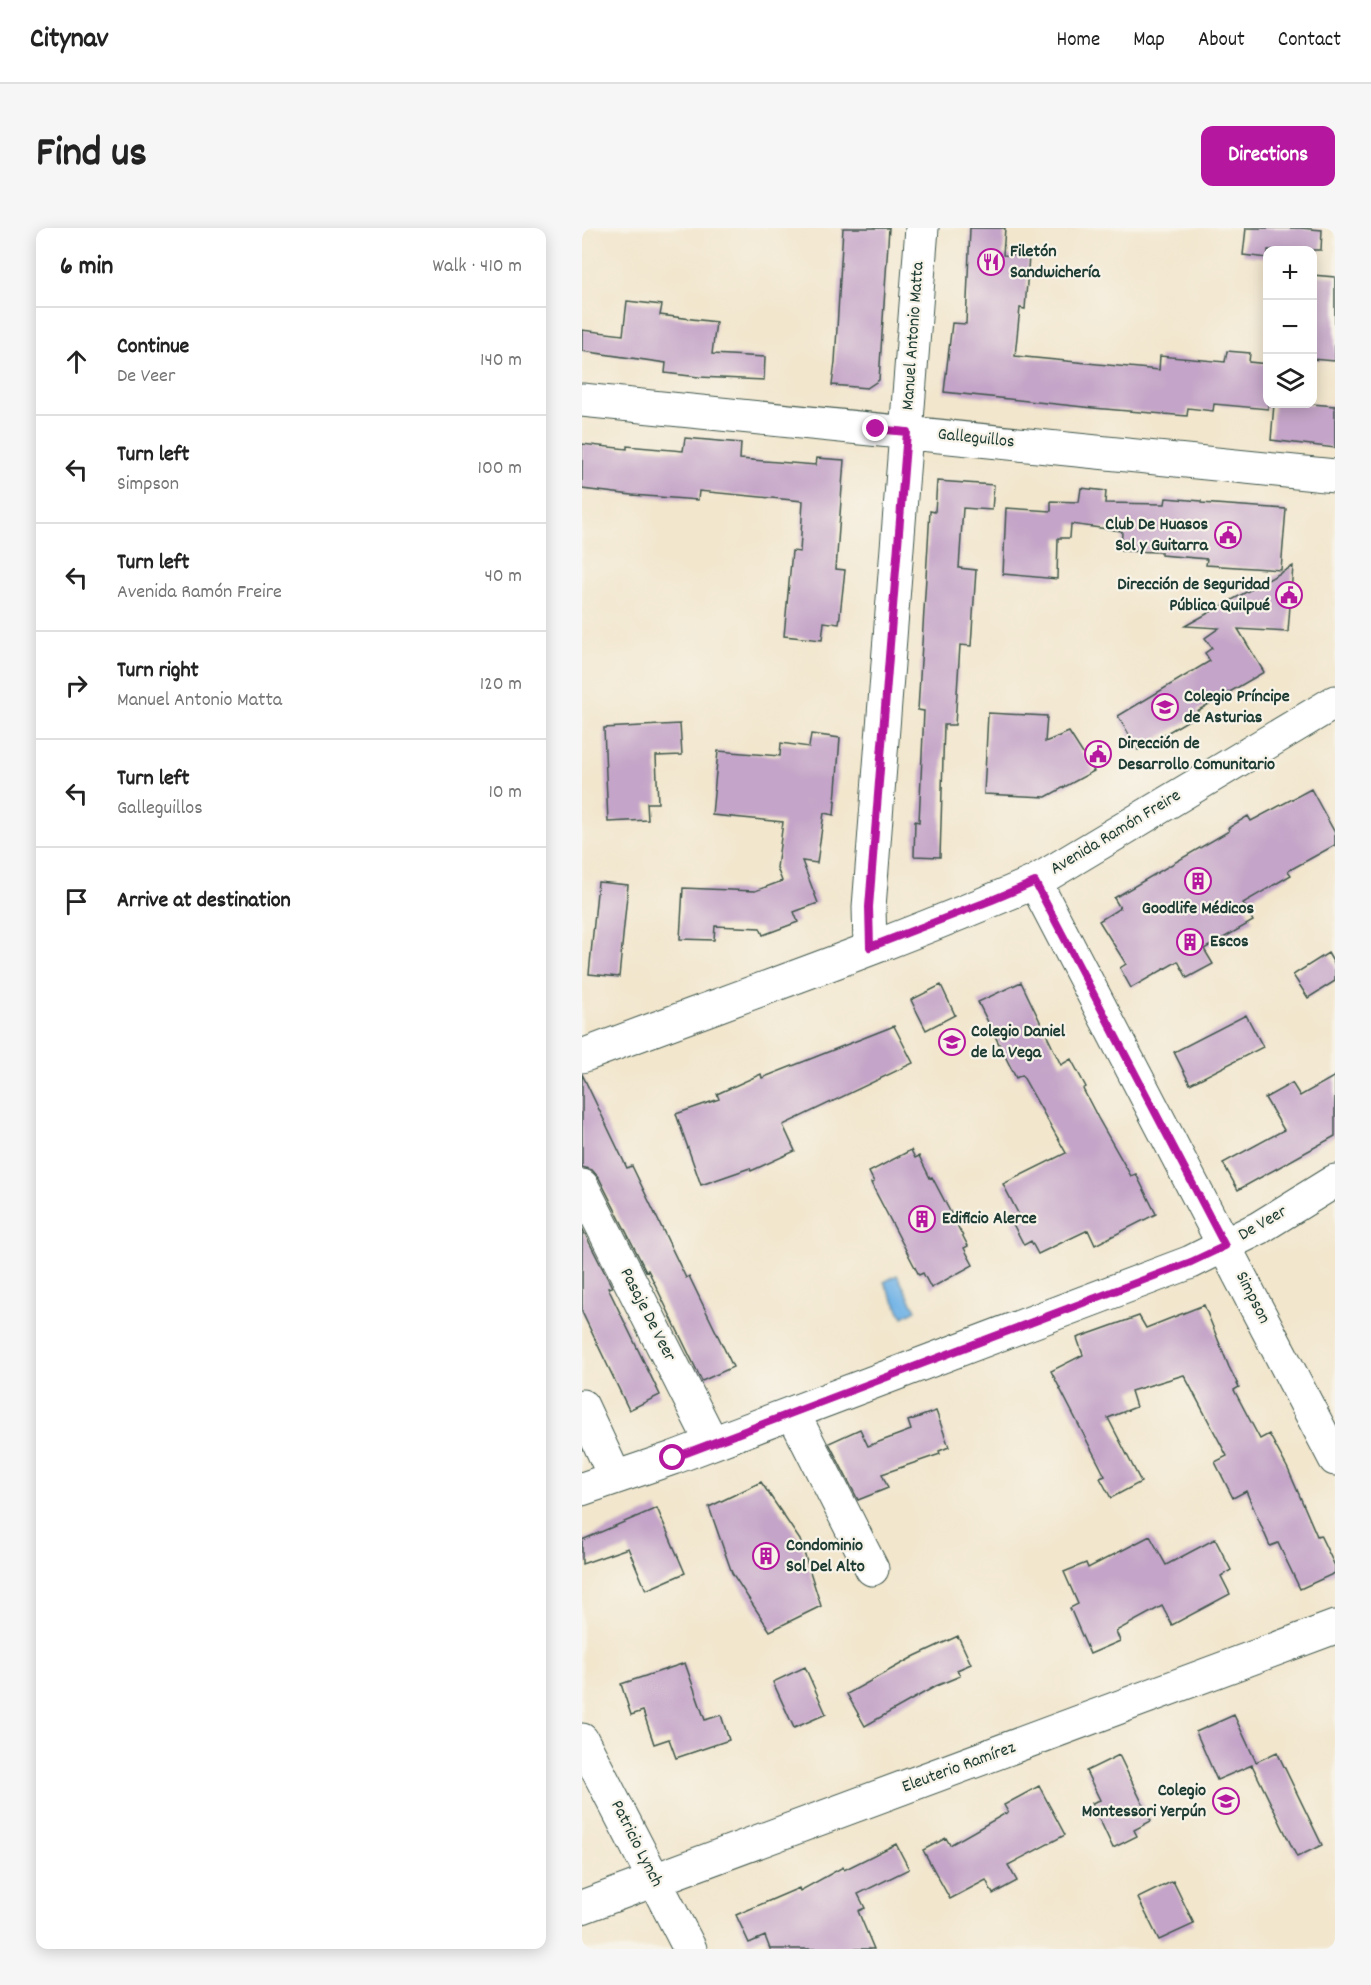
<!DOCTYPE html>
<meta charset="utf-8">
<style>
body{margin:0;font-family:Dekko,sans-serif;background:#f6f6f6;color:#222}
.controls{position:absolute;right:18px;top:18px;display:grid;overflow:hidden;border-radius:12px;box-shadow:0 3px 15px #0003}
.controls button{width:54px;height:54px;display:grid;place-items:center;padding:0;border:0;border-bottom:2px solid #e0e0e0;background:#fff;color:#222;font:30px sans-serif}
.stop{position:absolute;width:18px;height:18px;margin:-14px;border:4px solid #b5179e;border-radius:50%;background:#fff}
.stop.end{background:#b5179e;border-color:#fff;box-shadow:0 2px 6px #0008}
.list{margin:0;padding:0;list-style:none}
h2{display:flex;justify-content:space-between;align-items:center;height:78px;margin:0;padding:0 24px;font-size:26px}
h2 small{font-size:20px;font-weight:400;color:#767676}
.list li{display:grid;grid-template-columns:39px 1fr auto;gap:18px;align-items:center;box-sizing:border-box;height:108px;padding:0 24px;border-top:2px solid #e0e0e0}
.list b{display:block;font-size:22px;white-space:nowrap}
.list p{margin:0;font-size:20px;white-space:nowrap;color:#767676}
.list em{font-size:20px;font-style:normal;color:#767676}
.icon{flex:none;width:33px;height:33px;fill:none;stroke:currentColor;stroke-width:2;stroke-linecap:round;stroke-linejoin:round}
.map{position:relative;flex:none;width:753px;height:1721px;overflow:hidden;border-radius:12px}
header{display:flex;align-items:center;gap:36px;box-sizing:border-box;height:84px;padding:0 30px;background:#fff;border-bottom:2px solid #e0e0e0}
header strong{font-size:28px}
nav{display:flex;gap:33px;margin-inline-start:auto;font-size:21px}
.intro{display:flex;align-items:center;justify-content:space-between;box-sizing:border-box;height:144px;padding:0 36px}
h1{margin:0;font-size:42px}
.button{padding:15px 27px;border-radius:12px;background:#b5179e;color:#fff;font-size:21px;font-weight:700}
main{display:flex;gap:36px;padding:0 36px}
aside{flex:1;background:#fff;border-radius:12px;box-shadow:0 3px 15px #0003}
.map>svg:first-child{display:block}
.water{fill:#72b3e6;stroke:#48788d;stroke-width:1.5}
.building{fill:#c4a4c8}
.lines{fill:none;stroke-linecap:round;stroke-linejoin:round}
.minor-casing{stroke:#3f564b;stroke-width:35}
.major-casing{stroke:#3f564b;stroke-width:35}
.minor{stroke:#fff;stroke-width:33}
.major{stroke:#fff;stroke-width:33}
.route{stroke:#b5179e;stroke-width:8}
.labels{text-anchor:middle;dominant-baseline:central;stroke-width:4.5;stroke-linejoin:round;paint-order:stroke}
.poi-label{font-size:18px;font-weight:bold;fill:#1f3d34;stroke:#f7f3e8;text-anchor:start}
.street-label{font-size:18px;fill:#1f3d34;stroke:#f7f3e8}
</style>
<header>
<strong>Citynav</strong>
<nav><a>Home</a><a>Map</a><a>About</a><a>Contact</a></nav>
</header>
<div class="intro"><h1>Find us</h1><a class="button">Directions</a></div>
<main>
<aside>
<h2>6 min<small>Walk · 410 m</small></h2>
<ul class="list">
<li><svg class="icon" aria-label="ahead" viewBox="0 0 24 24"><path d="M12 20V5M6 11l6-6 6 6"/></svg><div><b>Continue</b><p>De Veer</p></div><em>140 m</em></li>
<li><svg class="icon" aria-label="left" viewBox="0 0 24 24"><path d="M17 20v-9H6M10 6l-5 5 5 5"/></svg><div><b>Turn left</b><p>Simpson</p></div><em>100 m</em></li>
<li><svg class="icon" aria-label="left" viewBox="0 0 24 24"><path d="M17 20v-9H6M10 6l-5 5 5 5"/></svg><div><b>Turn left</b><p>Avenida Ramón Freire</p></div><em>40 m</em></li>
<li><svg class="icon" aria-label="right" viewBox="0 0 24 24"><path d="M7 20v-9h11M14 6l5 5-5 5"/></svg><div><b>Turn right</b><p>Manuel Antonio Matta</p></div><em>120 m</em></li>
<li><svg class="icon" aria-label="left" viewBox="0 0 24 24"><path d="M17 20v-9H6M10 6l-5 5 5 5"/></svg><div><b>Turn left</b><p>Galleguillos</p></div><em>10 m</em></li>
<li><svg class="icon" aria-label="arrive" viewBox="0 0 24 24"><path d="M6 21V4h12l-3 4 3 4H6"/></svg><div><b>Arrive at destination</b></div></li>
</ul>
</aside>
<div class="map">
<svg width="753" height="1721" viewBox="0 0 753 1721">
<rect width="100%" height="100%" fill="#f7f3e8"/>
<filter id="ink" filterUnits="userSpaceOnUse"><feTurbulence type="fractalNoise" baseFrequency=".0167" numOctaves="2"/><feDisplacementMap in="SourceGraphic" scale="12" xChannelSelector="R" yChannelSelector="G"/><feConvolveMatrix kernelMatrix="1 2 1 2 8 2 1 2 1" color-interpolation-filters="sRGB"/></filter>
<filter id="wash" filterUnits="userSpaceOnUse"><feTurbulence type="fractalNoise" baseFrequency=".008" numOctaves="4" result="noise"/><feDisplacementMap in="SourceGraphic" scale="24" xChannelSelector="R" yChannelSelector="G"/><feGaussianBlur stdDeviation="1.35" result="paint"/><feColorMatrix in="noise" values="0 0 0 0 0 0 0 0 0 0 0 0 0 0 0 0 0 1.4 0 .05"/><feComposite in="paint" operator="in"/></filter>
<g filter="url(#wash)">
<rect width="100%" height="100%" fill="#f2e6cd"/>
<!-- water -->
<path class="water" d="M 315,1047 L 334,1082 L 321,1089 L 302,1054 Z"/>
<g id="blocks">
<!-- building -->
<path class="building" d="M 261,0 L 307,0 L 297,152 L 285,160 L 250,157 L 253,134 Z
M 388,0 L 423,0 L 421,27 L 447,28 L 443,81 L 438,80 L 433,128 L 577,142 L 578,128 L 643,134 L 645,123 L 668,125 L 667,134 L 686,136 L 686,181 L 632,176 L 631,183 L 606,180 L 605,188 L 511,180 L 362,164 L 370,95 L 384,96 Z
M 664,0 L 718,0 L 740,2 L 739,22 L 686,22 L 686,30 L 661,27 Z
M 730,47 L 753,49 L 753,133 L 730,131 Z
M 45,73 L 80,77 L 78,87 L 134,94 L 130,126 L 183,129 L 182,152 L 117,149 L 83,145 L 84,135 L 0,123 L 0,102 L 41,107 Z
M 692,176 L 730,176 L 753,178 L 753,220 L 689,212 Z
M 103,210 L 159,215 L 158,231 L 234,237 L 235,230 L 262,232 L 254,341 L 263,342 L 257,396 L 242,394 L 240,412 L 202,408 L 210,323 L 218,324 L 221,273 L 117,263 L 116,272 L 50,267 L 0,261 L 0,216 L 45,221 L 45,218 L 101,223 Z
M 355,253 L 412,257 L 410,282 L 381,280 L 377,340 L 394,342 L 389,418 L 378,417 L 373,497 L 362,497 L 358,629 L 332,628 L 333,593 L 337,594 L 342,483 L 336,482 L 348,283 L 353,284 Z
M 499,260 L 524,263 L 523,275 L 583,276 L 584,270 L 619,273 L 619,275 L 704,281 L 699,342 L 624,337 L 625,331 L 579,327 L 579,324 L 539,323 L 540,303 L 489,296 L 488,310 L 476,310 L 475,351 L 421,346 L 424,280 L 469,283 L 469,273 L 497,274 Z
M 711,338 L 706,404 L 656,401 L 682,444 L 615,483 L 617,486 L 556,522 L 536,488 L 628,433 L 623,425 L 630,420 L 623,410 L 637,400 L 603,398 Z
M 406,485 L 465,488 L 463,514 L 487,504 L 512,543 L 464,569 L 402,566 Z
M 98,496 L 100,527 L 74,528 L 76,575 L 65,575 L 66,592 L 26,594 L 22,500 Z
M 229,506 L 258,510 L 252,587 L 242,585 L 235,635 L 220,633 L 236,675 L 212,684 L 216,694 L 181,707 L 178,700 L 133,698 L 132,712 L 98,711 L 101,660 L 173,663 L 200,653 L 195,640 L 201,594 L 130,587 L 136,523 L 198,528 L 199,515 L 227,519 Z
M 729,561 L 753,605 L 753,617 L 706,643 L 709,647 L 661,675 L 671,693 L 622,721 L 631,736 L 605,750 L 596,733 L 549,760 L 538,740 L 544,736 L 517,693 L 538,680 L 532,670 L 647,603 L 646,600 L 666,588 L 669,593 Z
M 16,654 L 46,657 L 37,749 L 7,746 Z
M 746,725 L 753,737 L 753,753 L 726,770 L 711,747 Z
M 439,754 L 479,837 L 489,831 L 504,859 L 501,861 L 516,890 L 549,948 L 554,946 L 574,986 L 513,1017 L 506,1002 L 456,1026 L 449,1013 L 442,1017 L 430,994 L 438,989 L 421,956 L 484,925 L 440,847 L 434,850 L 396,774 Z
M 359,757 L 373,787 L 344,802 L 329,772 Z
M 664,787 L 681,819 L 608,856 L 592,824 Z
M 312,798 L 331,835 L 201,897 L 213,923 L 169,943 L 168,940 L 119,957 L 94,886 L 137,871 L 135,866 L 179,846 L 180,850 Z
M 0,846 L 45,940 L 50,938 L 104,1050 L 107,1048 L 151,1139 L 120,1153 L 66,1042 L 64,1043 L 17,950 L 10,942 L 0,939 Z
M 753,848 L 753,908 L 656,962 L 641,935 L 702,902 L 683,870 L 710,855 L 718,868 Z
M 329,922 L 333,930 L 337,928 L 348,950 L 350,949 L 386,1018 L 382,1020 L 391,1037 L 349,1060 L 341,1045 L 337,1047 L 289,955 L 292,954 L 287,944 Z
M 0,1000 L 30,1059 L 26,1060 L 78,1167 L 47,1182 L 0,1084 Z
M 622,1077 L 647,1139 L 657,1159 L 652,1162 L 678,1211 L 687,1206 L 706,1241 L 735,1308 L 738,1307 L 753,1338 L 753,1345 L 718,1361 L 696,1315 L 688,1318 L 664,1263 L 651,1270 L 633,1234 L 645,1228 L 602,1147 L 549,1163 L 554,1179 L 526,1190 L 559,1254 L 529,1270 L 518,1250 L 523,1248 L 469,1143 L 501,1127 L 495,1110 L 557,1088 L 564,1100 Z
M 354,1183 L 367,1219 L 357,1223 L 358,1226 L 300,1246 L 306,1260 L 276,1272 L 247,1215 L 278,1201 L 286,1218 L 329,1202 L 326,1193 Z
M 179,1254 L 218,1312 L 239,1378 L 188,1403 L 150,1345 L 127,1279 Z
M 75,1280 L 103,1345 L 64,1362 L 46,1320 L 0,1336 L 0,1312 Z
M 568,1308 L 584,1337 L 633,1311 L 649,1342 L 639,1348 L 648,1366 L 590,1397 L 580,1378 L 534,1403 L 538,1413 L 508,1426 L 488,1380 L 496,1376 L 482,1344 L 504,1335 L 506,1340 Z
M 376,1408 L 389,1436 L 375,1442 L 378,1448 L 354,1458 L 283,1498 L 265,1466 L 333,1428 Z
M 103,1435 L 123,1492 L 139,1487 L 147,1512 L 94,1530 L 87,1511 L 72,1516 L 61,1483 L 49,1487 L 39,1456 Z
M 223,1439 L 244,1486 L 212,1500 L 191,1454 Z
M 652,1487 L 674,1534 L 695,1524 L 740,1617 L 715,1629 L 670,1537 L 635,1552 L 614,1504 Z
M 537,1527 L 569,1593 L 552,1602 L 555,1608 L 531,1620 L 510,1575 L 518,1572 L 504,1543 Z
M 457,1558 L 483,1607 L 426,1637 L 435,1653 L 411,1666 L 404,1652 L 368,1671 L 341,1622 L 364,1610 L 368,1617 L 426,1584 L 422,1577 Z
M 314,1616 L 327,1641 L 276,1666 L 283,1680 L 276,1683 L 292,1721 L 188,1721 L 183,1708 L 167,1715 L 154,1687 L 217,1660 L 218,1663 L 261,1639 L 262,1642 Z
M 591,1653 L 612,1696 L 577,1712 L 556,1670 Z"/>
</g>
</g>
<g filter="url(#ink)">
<use href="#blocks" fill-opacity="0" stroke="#3f564b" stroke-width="1.5"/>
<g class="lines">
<defs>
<path id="minor" d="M 0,172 L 753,248
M 453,654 L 753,1231
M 288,719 L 287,679 L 340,0
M 0,958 L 130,1215
M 0,1178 L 33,1249
M 211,1185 L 290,1341
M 0,1261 L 91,1230 L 609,1034 L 677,1000 L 753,953
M 0,1512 L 108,1721
M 0,1679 L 753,1399"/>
<path id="major" d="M 0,828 C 150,771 306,718 453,654 L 753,474"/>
</defs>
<!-- minor casing -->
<use href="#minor" class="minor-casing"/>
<!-- major casing -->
<use href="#major" class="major-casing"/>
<!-- minor -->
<use href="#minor" class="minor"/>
<!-- major -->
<use href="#major" class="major"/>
</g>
</g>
<g class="lines" filter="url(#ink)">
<!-- route -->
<path class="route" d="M 91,1230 L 609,1034 L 643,1018 L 453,654 L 410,672 L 288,719 L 287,679 L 325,204 L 294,201"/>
</g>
<!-- icons -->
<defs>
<symbol id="restaurant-ring" viewBox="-11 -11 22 22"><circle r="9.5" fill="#f7f3e8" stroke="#b5179e" stroke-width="1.5"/><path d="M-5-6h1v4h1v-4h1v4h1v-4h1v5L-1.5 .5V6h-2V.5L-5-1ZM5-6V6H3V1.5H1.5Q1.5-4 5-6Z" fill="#b5179e"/></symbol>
<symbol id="civic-ring" viewBox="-11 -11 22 22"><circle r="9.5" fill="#f7f3e8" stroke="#b5179e" stroke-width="1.5"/><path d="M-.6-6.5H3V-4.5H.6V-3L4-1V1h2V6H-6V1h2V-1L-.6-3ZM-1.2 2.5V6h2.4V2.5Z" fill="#b5179e"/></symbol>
<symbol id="school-ring" viewBox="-11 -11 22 22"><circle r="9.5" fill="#f7f3e8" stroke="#b5179e" stroke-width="1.5"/><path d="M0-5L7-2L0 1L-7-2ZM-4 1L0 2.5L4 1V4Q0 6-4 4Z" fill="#b5179e"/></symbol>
<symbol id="building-ring" viewBox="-11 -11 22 22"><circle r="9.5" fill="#f7f3e8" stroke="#b5179e" stroke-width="1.5"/><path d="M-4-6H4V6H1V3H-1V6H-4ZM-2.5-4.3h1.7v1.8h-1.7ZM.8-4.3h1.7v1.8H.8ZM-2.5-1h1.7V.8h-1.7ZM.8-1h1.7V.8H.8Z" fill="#b5179e"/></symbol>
</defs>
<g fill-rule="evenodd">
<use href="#restaurant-ring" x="394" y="19" width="30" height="30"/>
<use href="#civic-ring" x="631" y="292" width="30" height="30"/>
<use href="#civic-ring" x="692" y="352" width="30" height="30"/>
<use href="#school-ring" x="568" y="464" width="30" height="30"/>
<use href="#civic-ring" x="501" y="511" width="30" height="30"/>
<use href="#building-ring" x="601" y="638" width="30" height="30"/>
<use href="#building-ring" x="593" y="699" width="30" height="30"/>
<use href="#school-ring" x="355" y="799" width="30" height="30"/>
<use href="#building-ring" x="325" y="976" width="30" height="30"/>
<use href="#building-ring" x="169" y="1313" width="30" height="30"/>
<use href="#school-ring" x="629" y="1558" width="30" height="30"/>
</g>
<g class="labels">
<!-- poi labels -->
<g class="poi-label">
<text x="428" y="24">Filetón<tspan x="428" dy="21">Sandwichería</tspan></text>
<text x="626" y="297" text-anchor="end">Club De Huasos<tspan x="626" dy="21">Sol y Guitarra</tspan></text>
<text x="688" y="357" text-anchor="end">Dirección de Seguridad<tspan x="688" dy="21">Pública Quilpué</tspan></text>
<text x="602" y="469">Colegio Príncipe<tspan x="602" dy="21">de Asturias</tspan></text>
<text x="536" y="516">Dirección de<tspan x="536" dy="21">Desarrollo Comunitario</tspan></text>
<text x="616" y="681" text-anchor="middle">Goodlife Médicos</text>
<text x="628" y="714">Escos</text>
<text x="389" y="804">Colegio Daniel<tspan x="389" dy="21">de la Vega</tspan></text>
<text x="360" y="991">Edificio Alerce</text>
<text x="204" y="1318">Condominio<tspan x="204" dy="21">Sol Del Alto</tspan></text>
<text x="624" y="1563" text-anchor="end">Colegio<tspan x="624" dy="21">Montessori Yerpún</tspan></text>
</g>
<!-- street labels -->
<g class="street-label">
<text transform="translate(332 108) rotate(-86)">Manuel Antonio Matta</text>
<text transform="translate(394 211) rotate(6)">Galleguillos</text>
<text transform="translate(534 605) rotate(-31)">Avenida Ramón Freire</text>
<text transform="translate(681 996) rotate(-30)">De Veer</text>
<text transform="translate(670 1070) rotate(63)">Simpson</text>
<text transform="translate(65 1087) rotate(63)">Pasaje De Veer</text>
<text transform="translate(377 1540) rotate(-20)">Eleuterio Ramírez</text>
<text transform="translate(54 1616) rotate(63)">Patricio Lynch</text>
</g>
</g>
</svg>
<div class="controls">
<button>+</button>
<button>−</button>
<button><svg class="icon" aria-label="layers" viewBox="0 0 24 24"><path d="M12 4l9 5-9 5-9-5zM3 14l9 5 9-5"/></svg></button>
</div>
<div class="stop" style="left:91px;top:1230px"></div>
<div class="stop end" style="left:294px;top:201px"></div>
</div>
</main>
